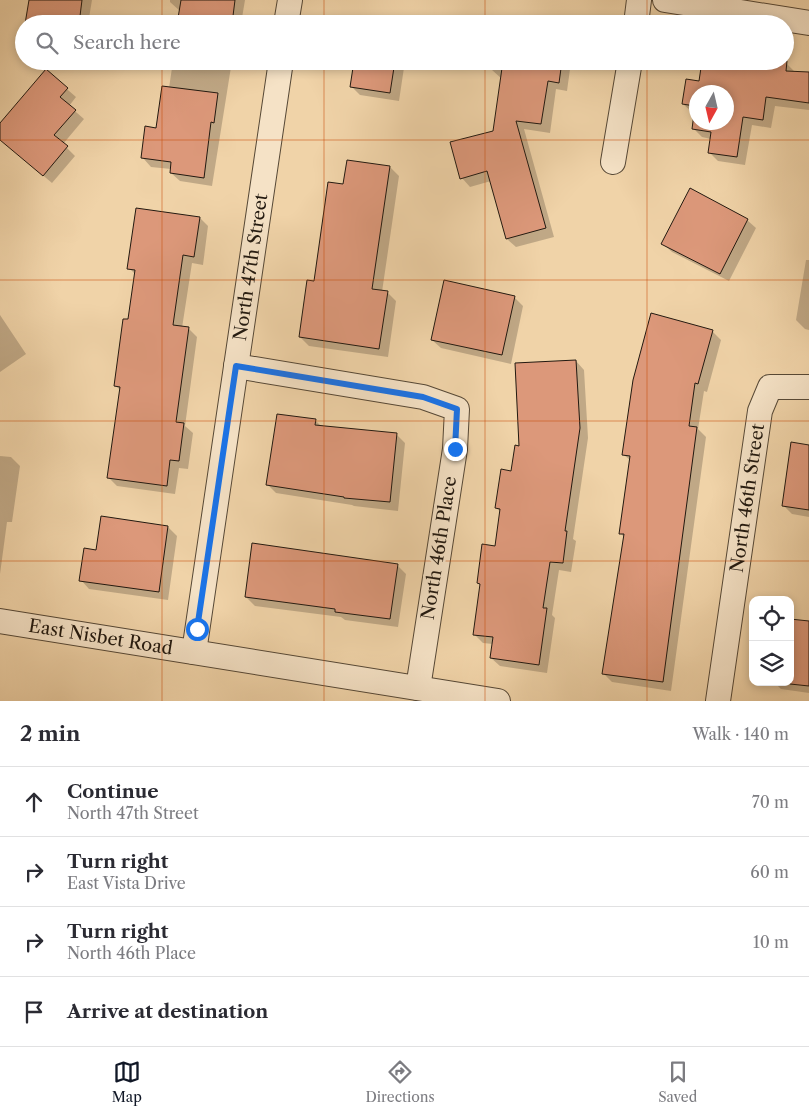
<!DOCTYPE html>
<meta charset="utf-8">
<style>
body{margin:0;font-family:"Libre Caslon Text",serif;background:#f2f2f3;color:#2b2b33}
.controls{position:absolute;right:15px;bottom:15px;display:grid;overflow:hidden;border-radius:10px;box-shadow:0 2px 8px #0003}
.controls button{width:45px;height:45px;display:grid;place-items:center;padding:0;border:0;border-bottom:1px solid #e1e1e2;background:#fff;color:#2b2b33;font:25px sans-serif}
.compass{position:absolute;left:689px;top:85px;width:45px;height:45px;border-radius:50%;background:#fff;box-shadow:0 2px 8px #0003;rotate:188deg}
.stop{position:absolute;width:15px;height:15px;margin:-11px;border:4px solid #1a73e8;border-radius:50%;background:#fff}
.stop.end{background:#1a73e8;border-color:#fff;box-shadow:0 1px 5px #0008}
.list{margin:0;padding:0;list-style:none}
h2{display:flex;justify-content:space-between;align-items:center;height:65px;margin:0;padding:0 20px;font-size:21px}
h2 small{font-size:16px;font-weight:400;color:#7c7c81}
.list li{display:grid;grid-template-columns:32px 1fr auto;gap:15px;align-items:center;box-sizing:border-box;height:70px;padding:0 20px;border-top:1px solid #e1e1e2}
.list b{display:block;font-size:19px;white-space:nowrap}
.list p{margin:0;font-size:16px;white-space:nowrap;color:#7c7c81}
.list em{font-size:16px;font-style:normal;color:#7c7c81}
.icon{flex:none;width:28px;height:28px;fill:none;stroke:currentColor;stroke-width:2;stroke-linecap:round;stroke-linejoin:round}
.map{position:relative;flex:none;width:809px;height:701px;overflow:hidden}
.search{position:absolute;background:#fff;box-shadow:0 2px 8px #0003;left:15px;right:15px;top:15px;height:55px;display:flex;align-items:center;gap:12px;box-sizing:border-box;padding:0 18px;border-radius:28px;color:#7c7c81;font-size:19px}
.sheet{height:345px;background:#fff}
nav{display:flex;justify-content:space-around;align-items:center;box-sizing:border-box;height:70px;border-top:1px solid #e1e1e2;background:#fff;font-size:14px;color:#7c7c81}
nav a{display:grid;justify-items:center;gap:2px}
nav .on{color:#111827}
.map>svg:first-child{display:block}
.shadow{fill:#0003;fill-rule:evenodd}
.building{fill:#dc987a;stroke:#221910;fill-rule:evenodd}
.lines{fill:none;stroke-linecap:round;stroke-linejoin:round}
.street-casing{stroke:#564836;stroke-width:26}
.street{stroke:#f5e2c6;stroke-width:24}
.route{stroke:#1a73e8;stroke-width:6}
.grid{fill:none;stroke:#ca4f0d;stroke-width:1;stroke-opacity:0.55}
.labels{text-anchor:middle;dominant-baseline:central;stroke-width:5;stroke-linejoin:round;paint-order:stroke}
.street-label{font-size:18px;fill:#221910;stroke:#f5e2c6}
</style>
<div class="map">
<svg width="809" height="701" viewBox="0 0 809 701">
<rect width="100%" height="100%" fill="#f0d3a8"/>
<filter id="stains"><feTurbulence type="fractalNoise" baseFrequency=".004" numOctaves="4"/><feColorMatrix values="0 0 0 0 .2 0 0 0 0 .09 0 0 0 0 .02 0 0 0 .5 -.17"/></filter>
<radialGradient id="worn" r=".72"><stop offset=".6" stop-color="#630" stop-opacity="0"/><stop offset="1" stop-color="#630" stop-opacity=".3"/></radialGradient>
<!-- shadow -->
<path class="shadow" d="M 30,0 L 92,0 L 88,24 L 26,24 Z
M 170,0 L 245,0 L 241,24 L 178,24 L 180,11 L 170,2 Z
M 339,20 L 365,24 L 339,24 Z
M 173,61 L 236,61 L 235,68 L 231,67 L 212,186 L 180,181 L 171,173 L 171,169 L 151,167 L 143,158 L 157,129 L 169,88 Z
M 355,61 L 405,61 L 399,101 L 360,95 L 351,86 Z
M 494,61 L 571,62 L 567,91 L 556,89 L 550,133 L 524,129 L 554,237 L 516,247 L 507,239 L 491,181 L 470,187 L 462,178 L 494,132 L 502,79 L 492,70 Z
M 786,63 L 795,72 L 809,81 L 809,110 L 775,106 L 771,128 L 752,125 L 745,165 L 718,161 L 709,152 L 711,139 L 702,137 L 693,128 L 695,113 L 692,112 L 683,104 L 700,82 L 762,70 ZM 696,92 L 726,92 L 726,122 L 696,122 Z
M 46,71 L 76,97 L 69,106 L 84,119 L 63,144 L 75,156 L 52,183 L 0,139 L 0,125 Z
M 348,162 L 390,167 L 399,176 L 382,292 L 387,292 L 396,301 L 388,357 L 309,346 L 300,337 L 344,185 Z
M 200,218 L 208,226 L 203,265 L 192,263 L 182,328 L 189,329 L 197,337 L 185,426 L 193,433 L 188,469 L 179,468 L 175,494 L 117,486 L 108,477 L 121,391 L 116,386 L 129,321 L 136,275 L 129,268 Z
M 747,220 L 756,228 L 729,281 L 672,252 L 663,244 Z
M 806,260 L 809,260 L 809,330 L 805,329 L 796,320 Z
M 514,297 L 523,306 L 511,364 L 441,348 L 432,340 Z
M 0,315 L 26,354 L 0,372 Z
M 712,331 L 721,340 L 707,392 L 704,391 L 698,429 L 706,437 L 671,691 L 612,682 L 603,673 L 624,537 L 620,533 L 631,461 L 624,455 Z
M 576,361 L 584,370 L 588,438 L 573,539 L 576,541 L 571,572 L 559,570 L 552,615 L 555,618 L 547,673 L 500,666 L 491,658 L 493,644 L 483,643 L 474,634 L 481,586 L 478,583 L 496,547 L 501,512 L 496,508 L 512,472 L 521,448 Z
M 316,421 L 322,427 L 396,434 L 405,443 L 398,511 L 354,506 L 352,505 L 276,493 L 268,485 Z
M 809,446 L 809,517 L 792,514 L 783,505 Z
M 0,456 L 11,457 L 20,466 L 12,522 L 7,522 L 0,574 Z
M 168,527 L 177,536 L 168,600 L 89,589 L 81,580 L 97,551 Z
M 397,565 L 406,574 L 398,627 L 345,620 L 341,617 L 255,606 L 246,597 Z
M 809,622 L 809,693 L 781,689 L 774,682 L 790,682 Z"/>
<!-- building -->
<path class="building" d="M 29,0 L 82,0 L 79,24 L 25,24 Z
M 181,0 L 235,0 L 232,24 L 177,24 Z
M 354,61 L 395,61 L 390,93 L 350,87 Z
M 503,61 L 562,61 L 559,83 L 548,81 L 541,124 L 516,121 L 546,228 L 506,239 L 487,171 L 460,179 L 450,142 L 493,131 Z
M 702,61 L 712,61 L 760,69 L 762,61 L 787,61 L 786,71 L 809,72 L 809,103 L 766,97 L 763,120 L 743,117 L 737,157 L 708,153 L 711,132 L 692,129 L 695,106 L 682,104 L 686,79 L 699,81 ZM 696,92 L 726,92 L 726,122 L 696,122 Z
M 46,69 L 68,88 L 60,97 L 76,110 L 54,135 L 68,146 L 43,176 L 0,140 L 0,123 Z
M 162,86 L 218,93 L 214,123 L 211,122 L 204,178 L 170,173 L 171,162 L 141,158 L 145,126 L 156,128 Z
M 347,160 L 390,166 L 372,289 L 388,291 L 379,349 L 299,337 L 307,280 L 314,281 L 328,182 L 343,184 Z
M 690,188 L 748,219 L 720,274 L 661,244 Z
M 136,208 L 200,217 L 194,257 L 183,255 L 173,325 L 189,327 L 176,422 L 184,423 L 179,461 L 170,460 L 167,486 L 107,478 L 120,387 L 114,386 L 123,319 L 128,319 L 135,270 L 127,269 Z
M 444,280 L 515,296 L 502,355 L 431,340 Z
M 651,313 L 713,330 L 698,384 L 695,383 L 689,426 L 697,427 L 663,682 L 602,674 L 624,534 L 619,534 L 630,456 L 622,455 L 633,380 Z
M 576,360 L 580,428 L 565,531 L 567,531 L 563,563 L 550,562 L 543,608 L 547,608 L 539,665 L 490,658 L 493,637 L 473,635 L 480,584 L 477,583 L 482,544 L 495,546 L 500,509 L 495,508 L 501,469 L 511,471 L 515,445 L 519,446 L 515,363 Z
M 277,414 L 316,419 L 315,425 L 397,433 L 390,502 L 344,498 L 344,497 L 266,485 Z
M 791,442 L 809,445 L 809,510 L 782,506 Z
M 101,516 L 168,526 L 159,592 L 79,581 L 84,548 L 96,550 Z
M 252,543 L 398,564 L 390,619 L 335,612 L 335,609 L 245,597 Z
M 790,619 L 809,621 L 809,686 L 790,684 Z"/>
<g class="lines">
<defs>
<g id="street">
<path d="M 665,0 L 809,23"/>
<path d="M 286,24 L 290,0"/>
<path d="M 636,24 L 639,0"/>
<path d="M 613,162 L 630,61"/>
<path d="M 236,366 L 423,397 L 457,409 L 455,449 L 418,688"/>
<path id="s1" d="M 0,621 L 498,701"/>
<path id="s2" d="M 194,652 L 281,61"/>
<path id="s3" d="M 718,701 L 760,411 L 770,387 L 809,387"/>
</g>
</defs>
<!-- street casing -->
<use href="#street" class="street-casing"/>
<!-- street -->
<use href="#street" class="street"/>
</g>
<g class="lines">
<!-- route -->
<path class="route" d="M 197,629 L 236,366 L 423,397 L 457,409 L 455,449"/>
</g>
<!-- grid -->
<path class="grid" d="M 162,0 L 162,24M 324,0 L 324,24M 485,0 L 485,24M 647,0 L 647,24M 162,61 L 162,701M 324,61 L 324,701M 485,61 L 485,701M 647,61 L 647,701M 0,140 L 809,140M 0,280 L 809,280M 0,421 L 809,421M 0,561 L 809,561"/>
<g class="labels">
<!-- street labels -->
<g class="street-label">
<text stroke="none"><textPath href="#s2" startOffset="389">North 47th Street</textPath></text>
<text stroke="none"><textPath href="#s3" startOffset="205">North 46th Street</textPath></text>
<text transform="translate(439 548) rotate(-81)">North 46th Place</text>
<text stroke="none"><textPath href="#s1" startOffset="102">East Nisbet Road</textPath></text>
</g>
</g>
<rect width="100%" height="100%" filter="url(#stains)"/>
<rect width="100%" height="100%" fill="url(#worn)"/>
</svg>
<div class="controls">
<button><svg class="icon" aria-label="locate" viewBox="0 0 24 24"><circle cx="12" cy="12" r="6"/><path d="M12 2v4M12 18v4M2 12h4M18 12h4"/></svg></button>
<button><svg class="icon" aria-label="layers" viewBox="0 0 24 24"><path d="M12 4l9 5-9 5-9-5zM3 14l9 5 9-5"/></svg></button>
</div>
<svg class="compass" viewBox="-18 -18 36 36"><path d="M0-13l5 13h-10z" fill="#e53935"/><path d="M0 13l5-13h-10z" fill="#7c7c81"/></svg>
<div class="stop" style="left:197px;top:629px"></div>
<div class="stop end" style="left:455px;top:449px"></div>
<div class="search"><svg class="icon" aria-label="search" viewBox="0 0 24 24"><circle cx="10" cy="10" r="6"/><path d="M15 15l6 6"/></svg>Search here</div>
</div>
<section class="sheet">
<h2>2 min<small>Walk · 140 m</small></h2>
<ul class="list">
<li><svg class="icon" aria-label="ahead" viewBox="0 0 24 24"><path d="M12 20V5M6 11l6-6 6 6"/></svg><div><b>Continue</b><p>North 47th Street</p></div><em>70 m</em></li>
<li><svg class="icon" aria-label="right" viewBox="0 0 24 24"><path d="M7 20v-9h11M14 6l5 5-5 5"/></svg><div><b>Turn right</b><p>East Vista Drive</p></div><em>60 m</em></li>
<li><svg class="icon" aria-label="right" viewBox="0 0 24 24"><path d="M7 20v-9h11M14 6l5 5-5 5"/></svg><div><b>Turn right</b><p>North 46th Place</p></div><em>10 m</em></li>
<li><svg class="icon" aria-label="arrive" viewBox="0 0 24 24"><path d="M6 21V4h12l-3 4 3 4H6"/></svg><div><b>Arrive at destination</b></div></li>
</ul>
</section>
<nav>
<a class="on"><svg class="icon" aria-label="map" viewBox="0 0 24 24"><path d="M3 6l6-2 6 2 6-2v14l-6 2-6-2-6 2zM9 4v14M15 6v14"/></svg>Map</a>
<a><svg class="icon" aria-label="directions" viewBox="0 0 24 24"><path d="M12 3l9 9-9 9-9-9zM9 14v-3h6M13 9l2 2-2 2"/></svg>Directions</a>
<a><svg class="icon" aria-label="saved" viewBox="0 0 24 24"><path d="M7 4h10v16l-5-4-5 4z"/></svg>Saved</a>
</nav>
